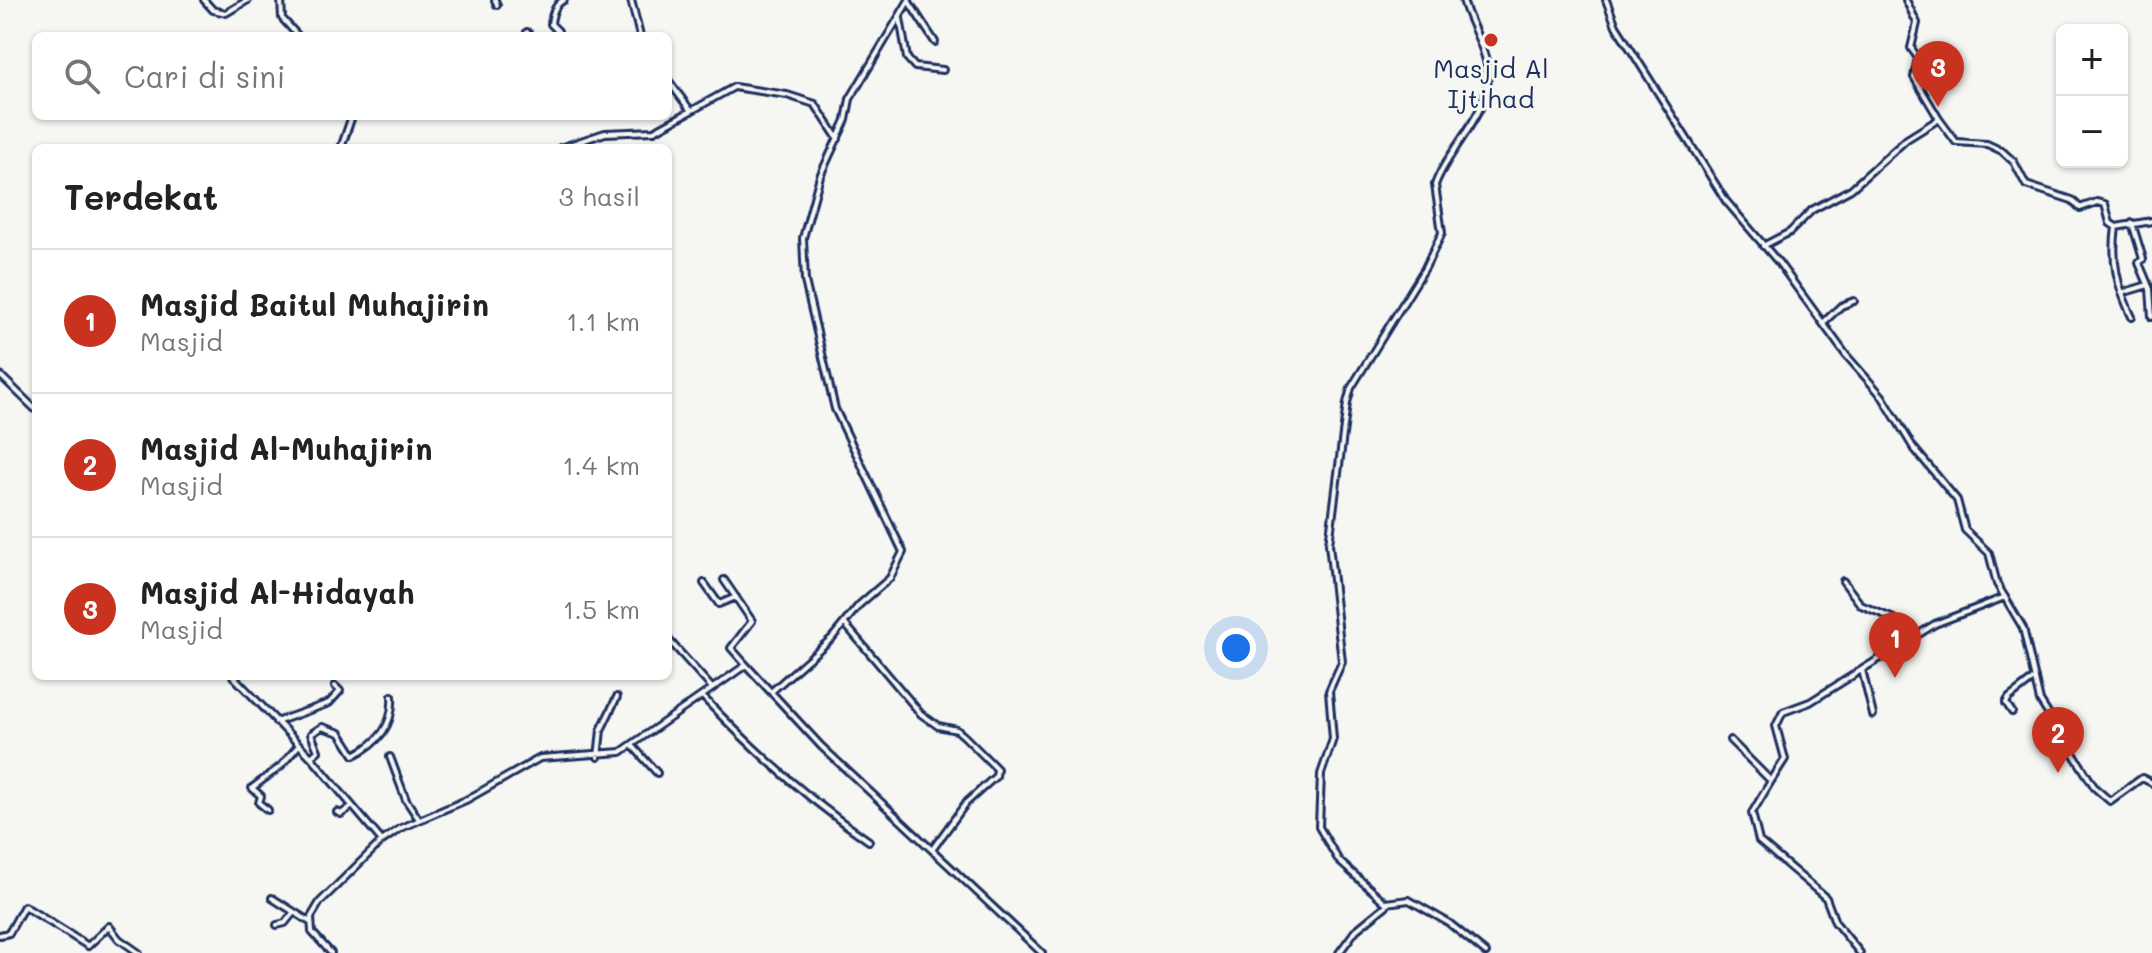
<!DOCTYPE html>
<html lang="id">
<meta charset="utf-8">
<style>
body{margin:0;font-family:Mali,sans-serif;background:#f6f6f6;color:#222}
.controls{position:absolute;right:24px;top:24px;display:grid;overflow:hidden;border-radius:12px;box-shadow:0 2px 6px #0004}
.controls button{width:72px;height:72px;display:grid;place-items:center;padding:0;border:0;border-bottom:2px solid #e0e0e0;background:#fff;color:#222;font:40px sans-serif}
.you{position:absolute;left:1236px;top:648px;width:28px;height:28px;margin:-20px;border:6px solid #fff;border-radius:50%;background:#1a73e8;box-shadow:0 0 0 12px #1a73e833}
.badge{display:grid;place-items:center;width:52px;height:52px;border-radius:50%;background:#c8321e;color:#fff;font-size:26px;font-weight:700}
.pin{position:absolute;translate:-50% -66px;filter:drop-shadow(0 2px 4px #0008)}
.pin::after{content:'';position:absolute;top:42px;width:28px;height:24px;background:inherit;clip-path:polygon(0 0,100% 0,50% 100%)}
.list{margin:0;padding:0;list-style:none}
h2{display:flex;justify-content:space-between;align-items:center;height:104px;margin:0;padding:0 32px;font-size:34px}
h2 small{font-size:26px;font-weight:400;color:#767676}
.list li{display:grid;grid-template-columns:52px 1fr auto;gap:24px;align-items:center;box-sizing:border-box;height:144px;padding:0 32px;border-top:2px solid #e0e0e0}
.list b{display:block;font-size:30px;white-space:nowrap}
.list p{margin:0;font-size:26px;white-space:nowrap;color:#767676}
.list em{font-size:26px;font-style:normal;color:#767676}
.icon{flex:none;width:44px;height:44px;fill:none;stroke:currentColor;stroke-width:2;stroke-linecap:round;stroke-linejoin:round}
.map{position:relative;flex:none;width:2152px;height:953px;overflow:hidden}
.search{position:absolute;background:#fff;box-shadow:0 2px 6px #0004;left:32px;top:32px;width:640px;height:88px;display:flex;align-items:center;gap:20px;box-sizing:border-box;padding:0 28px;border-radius:12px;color:#767676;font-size:30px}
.panel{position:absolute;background:#fff;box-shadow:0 2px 6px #0004;left:32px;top:144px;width:640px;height:536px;border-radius:12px}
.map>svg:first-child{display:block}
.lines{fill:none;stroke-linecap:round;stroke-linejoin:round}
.minor-casing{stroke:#1b2f5e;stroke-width:10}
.minor{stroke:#f6f6f2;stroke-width:4}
.poi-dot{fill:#c8321e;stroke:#f6f6f2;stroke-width:3}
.labels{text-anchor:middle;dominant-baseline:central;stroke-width:6;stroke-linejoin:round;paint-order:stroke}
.poi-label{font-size:26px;fill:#1b2f5e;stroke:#f6f6f2}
</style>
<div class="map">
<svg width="2152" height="953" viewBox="0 0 2152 953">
<rect width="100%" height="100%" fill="#f6f6f2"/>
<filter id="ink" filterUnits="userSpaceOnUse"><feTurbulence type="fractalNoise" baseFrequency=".0125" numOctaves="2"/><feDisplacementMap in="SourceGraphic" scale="16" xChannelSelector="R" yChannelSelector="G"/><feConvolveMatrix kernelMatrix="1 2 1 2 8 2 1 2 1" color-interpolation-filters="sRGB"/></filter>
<g filter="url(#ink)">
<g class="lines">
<defs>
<path id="minor" d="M 204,0 L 213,10 L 226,13 L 248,0
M 281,0 L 282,18 L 298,36
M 495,0 L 497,5
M 631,0 L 640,36
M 909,0 L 850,99 L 846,120 L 820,176 L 803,238 L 805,281 L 835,409 L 903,552 L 890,578 L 859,605 L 832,638 L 771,692 L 821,746 L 1042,953
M 1463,0 C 1469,22 1483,43 1487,65 C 1495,112 1449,145 1435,185 L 1442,233 L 1425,268 L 1351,388 L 1347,403 L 1329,544 L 1342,662 L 1329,691 L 1333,739 L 1321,774 L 1319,827 L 1339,861 L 1386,903 L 1409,900 L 1449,923 L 1486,953
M 1606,0 L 1616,26 L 1726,201 L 1779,263 L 1846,355 L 1882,396 L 1913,447 L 1957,500 L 1965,530 L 1989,553 L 1997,584 L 2023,628 L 2040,701 L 2095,788 L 2110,801 L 2142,778 L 2152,783
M 1906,0 L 1917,23 L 1911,48 L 1918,58 L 1914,77 L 1939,119
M 909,2 L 935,42
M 900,18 L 907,58 L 915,67 L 943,70
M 527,32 L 532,36
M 552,36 L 558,31 L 551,24 C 552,14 555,4 564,0
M 668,80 L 691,111 L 734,87 L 787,95 L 815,104 L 838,139
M 341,148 L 352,116
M 560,148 L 605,133 L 654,131 L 691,111
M 2132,223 L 2143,259 L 2139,263 L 2150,289 L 2152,317
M 2116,227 L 2152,221
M 1763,246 L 1790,232 L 1812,210 L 1851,189 L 1907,139 L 1939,119 L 1956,142 L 1987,144 L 2002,151 L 2014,162 L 2026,185 L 2072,200 L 2080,208 L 2097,202 L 2105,204 L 2110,223 L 2116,227 C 2111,261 2117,286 2132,317
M 2125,292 L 2148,285
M 1824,322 L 1841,306 L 1854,301
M 0,375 L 36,410
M 724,580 L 752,621 L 731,648 L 746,665
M 1843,581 L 1861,605 L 1894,619 L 1904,641
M 704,583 L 719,604 L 736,597
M 845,624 L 921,714 L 938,726 L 957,730 L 965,737 L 997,769 L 996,776 L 966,803 L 932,850
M 668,639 L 712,688
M 1862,670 L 1873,715
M 233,676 L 311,757 L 382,841
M 703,697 C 754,751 807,799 869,841
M 2012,712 L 2006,703 L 2009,698 L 2035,678
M 276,722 L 329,703 L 340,691 L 335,686
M 1730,740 L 1771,781 L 1752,813 L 1759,841 L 1826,898 L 1835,922 L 1860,953
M 632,745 L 657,773
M 311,757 L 318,751 L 311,734 L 322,727 L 340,733 L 354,755 C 379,743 394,725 392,696
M 390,757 L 406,800 L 418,818
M 598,757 L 601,730 L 617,697
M 1771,781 L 1785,759 L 1776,726 L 1783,712 L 1810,702 L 1935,624 L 2005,597
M 268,810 L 259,803 L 261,796 L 252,788 L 281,766 L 299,745
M 337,812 L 341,814 L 351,807
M 272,898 L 310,922
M 277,925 L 285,923 L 293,913
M 0,935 L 9,933 L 24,906 L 88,946 L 109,926 L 119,939 L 139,953
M 331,953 L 312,932 L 311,917 L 320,902 L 382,841 L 401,828 L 466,800 L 540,758 L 621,752 L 746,665 L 770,691
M 1339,953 L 1356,930 L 1388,904"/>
</defs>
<!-- minor casing -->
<use href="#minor" class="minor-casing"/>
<!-- minor -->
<use href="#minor" class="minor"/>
</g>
</g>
<!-- markers -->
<circle class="poi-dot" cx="1491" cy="40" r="8"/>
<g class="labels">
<!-- poi labels -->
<g class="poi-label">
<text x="1491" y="68">Masjid Al<tspan x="1491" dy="30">Ijtihad</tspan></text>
</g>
</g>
</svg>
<div class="controls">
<button>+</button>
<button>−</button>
</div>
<div class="you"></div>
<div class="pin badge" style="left:1895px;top:678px">1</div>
<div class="pin badge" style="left:2058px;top:773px">2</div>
<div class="pin badge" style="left:1938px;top:107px">3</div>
<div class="search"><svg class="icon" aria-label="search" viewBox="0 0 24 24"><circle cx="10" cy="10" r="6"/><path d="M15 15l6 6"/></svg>Cari di sini</div>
<section class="panel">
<h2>Terdekat<small>3 hasil</small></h2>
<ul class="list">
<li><span class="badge">1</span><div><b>Masjid Baitul Muhajirin</b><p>Masjid</p></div><em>1.1 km</em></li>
<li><span class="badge">2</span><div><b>Masjid Al-Muhajirin</b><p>Masjid</p></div><em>1.4 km</em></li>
<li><span class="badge">3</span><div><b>Masjid Al-Hidayah</b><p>Masjid</p></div><em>1.5 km</em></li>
</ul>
</section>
</div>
